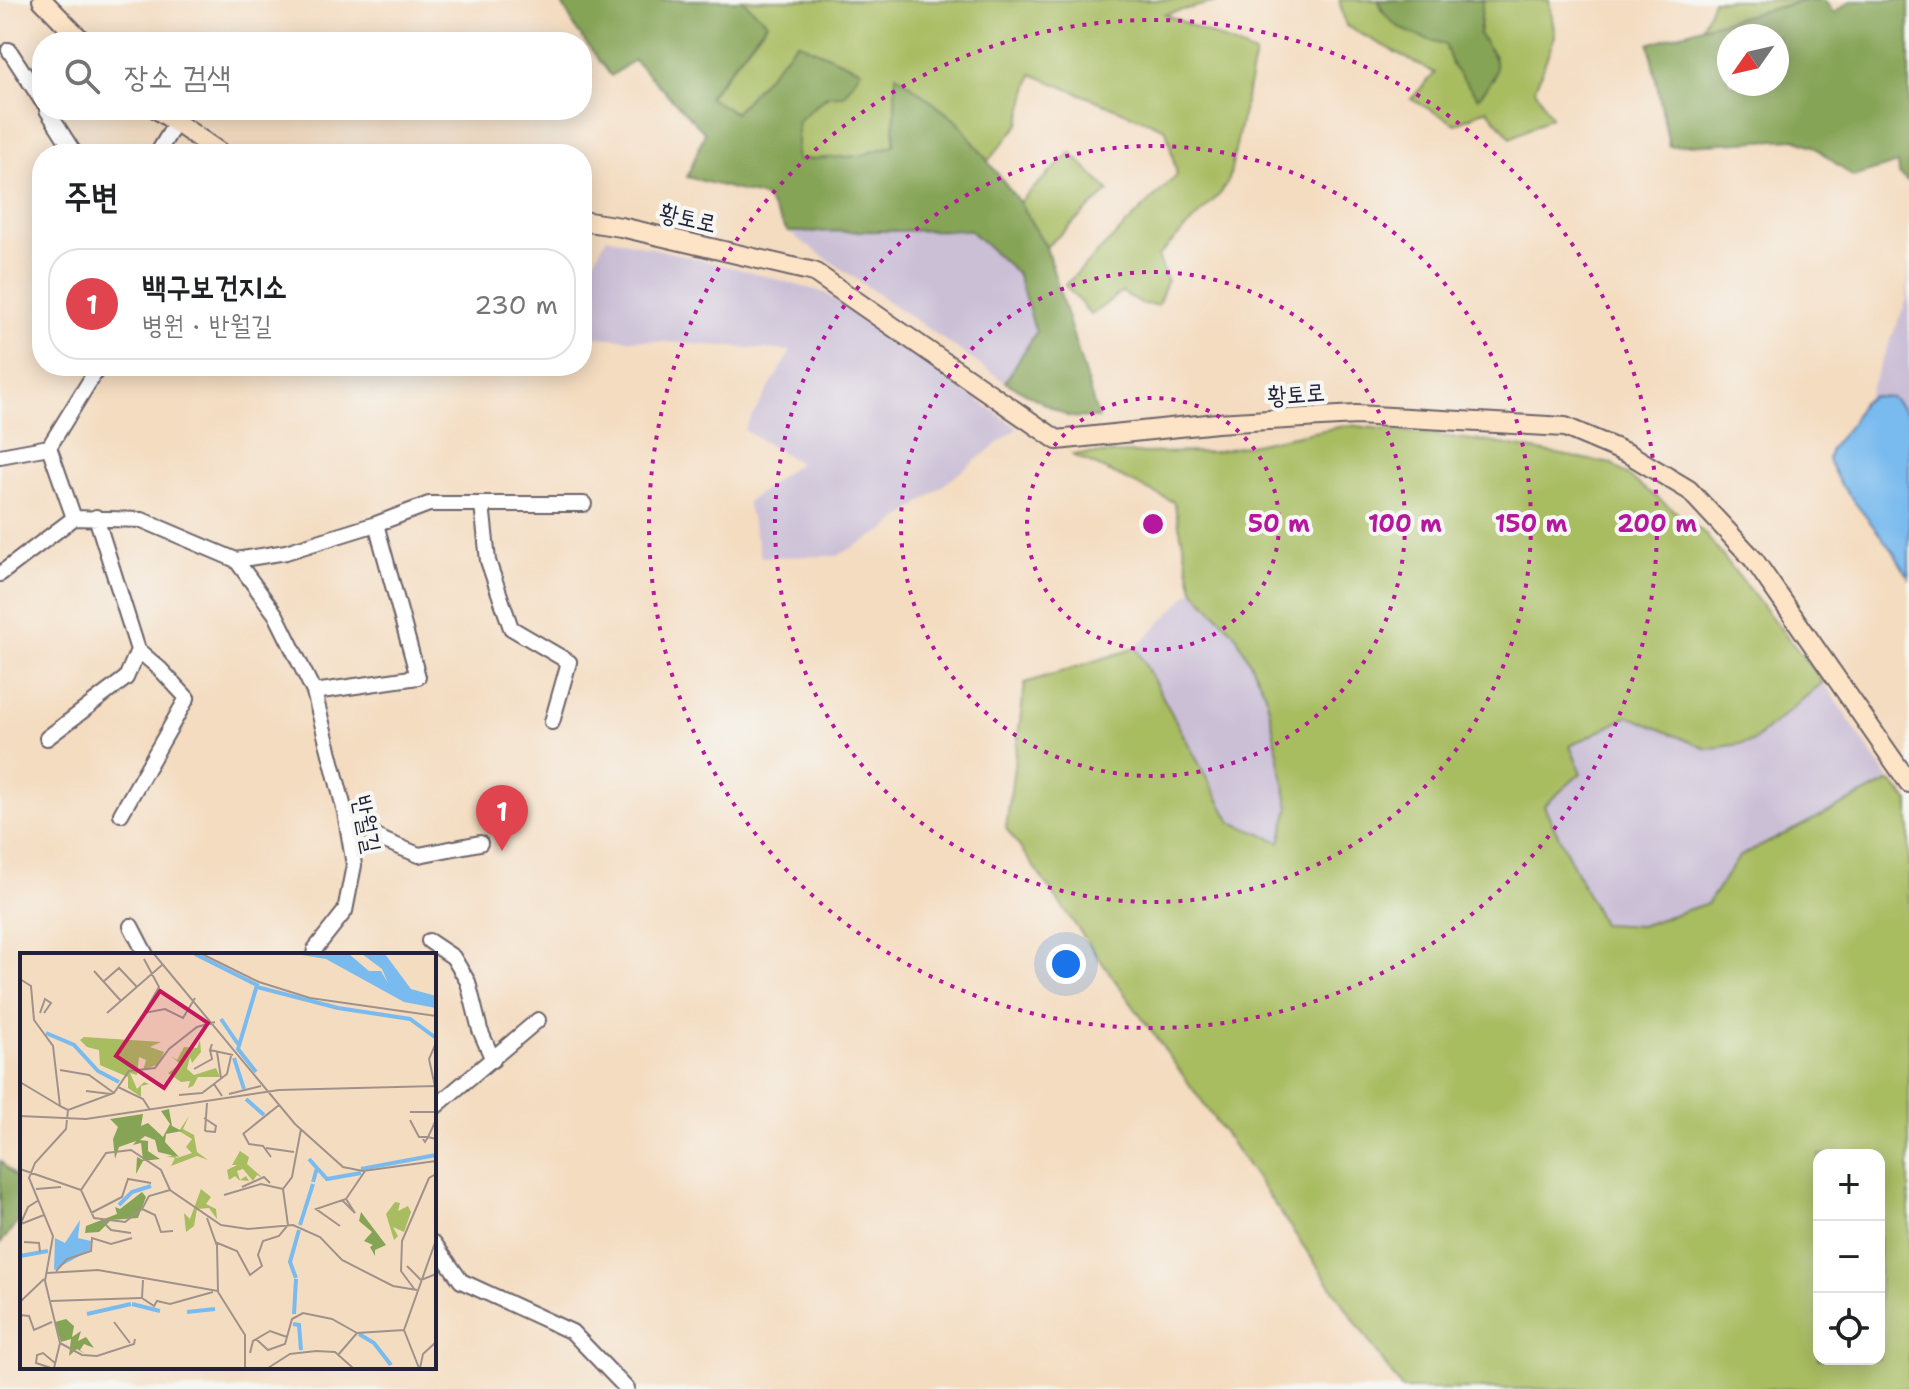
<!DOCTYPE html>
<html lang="ko">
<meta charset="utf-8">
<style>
body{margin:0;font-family:"Shantell Sans","Poor Story",sans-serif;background:#f6f6f6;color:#202124}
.controls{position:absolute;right:24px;bottom:24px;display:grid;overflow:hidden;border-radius:16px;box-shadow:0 4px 20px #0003}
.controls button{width:72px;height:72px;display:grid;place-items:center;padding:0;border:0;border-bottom:2px solid #e0e0e0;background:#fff;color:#202124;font:40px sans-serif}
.compass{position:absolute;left:1717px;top:24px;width:72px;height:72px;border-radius:50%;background:#fff;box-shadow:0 4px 20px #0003;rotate:236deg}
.you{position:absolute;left:1066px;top:964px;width:28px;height:28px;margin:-20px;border:6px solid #fff;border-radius:50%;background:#1a73e8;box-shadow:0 0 0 12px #1a73e833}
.badge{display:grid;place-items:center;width:52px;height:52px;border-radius:50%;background:#7c3aed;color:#fff;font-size:26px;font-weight:700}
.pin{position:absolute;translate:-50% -66px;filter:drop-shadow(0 2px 4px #0008)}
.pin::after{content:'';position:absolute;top:42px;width:28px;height:24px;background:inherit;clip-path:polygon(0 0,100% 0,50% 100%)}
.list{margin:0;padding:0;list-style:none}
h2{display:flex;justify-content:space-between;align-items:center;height:104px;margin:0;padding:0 32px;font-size:34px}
h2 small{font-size:26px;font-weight:400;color:#757577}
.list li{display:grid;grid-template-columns:52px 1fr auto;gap:24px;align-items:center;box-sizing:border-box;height:112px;margin:0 16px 16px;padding:0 16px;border:2px solid #e0e0e0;border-radius:32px}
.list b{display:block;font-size:30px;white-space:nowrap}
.list p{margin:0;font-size:26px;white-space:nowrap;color:#757577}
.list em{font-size:26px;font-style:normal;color:#757577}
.icon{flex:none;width:44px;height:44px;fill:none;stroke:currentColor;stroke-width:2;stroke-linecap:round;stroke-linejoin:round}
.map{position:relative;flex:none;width:1909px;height:1389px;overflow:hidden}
.search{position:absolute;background:#fff;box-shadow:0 4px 20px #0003;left:32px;top:32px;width:560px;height:88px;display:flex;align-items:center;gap:20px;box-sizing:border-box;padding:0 28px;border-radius:32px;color:#757577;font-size:30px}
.panel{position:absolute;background:#fff;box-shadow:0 4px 20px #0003;left:32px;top:144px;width:560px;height:232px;border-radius:32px}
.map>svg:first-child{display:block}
.industrial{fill:#cbbfd6}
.green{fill:#a8bc60;stroke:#656f4e;stroke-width:2;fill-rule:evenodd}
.forest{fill:#86a456;stroke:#546348;stroke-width:2;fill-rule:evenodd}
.water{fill:#7abbef;stroke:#4e6e95;stroke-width:2}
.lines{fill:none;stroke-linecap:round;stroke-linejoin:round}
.street-casing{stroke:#6c636a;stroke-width:18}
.secondary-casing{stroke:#6c636a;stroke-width:22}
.street{stroke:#fff;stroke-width:14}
.secondary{stroke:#fee4c6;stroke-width:18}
.ring{fill:none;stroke:#b5179e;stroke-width:4;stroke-dasharray:4 8}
.labels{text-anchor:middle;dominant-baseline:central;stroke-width:8;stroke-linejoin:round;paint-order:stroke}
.street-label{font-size:24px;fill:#22223b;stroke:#f6f6f2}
.inset-river{fill:none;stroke:#7abbef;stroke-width:4}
.inset-road{fill:none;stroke:#a0928b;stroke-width:2}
.view{fill:#c2185b;fill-opacity:0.15;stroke:#c2185b;stroke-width:4}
.inset-edge{fill:none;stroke:#22223b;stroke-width:4}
.centre{fill:#b5179e;stroke:#f6f6f2;stroke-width:4}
.ring-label{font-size:24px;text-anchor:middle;font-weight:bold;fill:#b5179e;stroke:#f6f6f2;stroke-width:8;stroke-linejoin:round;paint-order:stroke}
</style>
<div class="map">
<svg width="1909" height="1389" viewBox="0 0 1909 1389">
<rect width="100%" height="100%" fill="#f6f6f2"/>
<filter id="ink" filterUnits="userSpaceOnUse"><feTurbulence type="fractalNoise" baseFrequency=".0125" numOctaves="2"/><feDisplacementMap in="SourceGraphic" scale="16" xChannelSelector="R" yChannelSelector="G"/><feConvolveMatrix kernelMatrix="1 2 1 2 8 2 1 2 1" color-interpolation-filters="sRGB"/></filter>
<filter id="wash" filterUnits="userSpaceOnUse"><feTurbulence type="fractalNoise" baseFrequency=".006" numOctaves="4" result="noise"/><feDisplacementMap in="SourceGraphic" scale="32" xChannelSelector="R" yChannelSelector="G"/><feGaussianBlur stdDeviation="1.8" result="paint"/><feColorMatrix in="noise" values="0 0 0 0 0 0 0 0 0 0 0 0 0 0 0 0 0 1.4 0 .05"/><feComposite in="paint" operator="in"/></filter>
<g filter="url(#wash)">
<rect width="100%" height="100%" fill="#f4dcc0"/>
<!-- industrial -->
<path class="industrial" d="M 969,230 L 1017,273 L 1037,333 L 1005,382 L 788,232 Z
M 607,237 L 739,269 L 825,293 L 1018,428 L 885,530 L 837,556 L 761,557 L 747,502 L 799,463 L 744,430 L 791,351 L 582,336 L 582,282 Z
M 1909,254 L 1909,416 L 1891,397 L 1867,398 L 1907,299 Z
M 1193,589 L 1236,635 L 1266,694 L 1289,808 L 1280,843 L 1231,822 L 1136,648 Z
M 1823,682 L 1890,781 L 1739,857 L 1708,903 L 1640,926 L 1602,924 L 1544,805 L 1581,773 L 1570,746 L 1629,716 L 1707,749 L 1752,742 Z"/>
<!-- green -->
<path class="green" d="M 742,0 L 1225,0 L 1165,14 L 1255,54 L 1229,180 L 1221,193 L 1158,256 L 1167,281 L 1158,305 L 1141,304 L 1122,292 L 1091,315 L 1065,285 L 1177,175 L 1166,129 L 1032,74 L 1019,124 L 988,161 L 958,122 L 896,75 L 894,145 L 859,156 L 796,161 L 797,121 L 861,70 L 736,113 L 708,98 L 767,23 Z
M 1339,0 L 1379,0 L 1381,10 L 1445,44 L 1453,67 L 1494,80 L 1495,56 L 1479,34 L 1483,0 L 1549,0 L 1555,36 L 1535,89 L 1551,117 L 1511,138 L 1487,109 L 1456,124 L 1411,99 L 1435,73 L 1346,26 Z
M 1713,0 L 1807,0 L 1702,27 Z
M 1071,153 L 1109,191 L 1046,247 L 1019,202 Z
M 1349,425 L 1490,442 L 1612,464 L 1704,533 L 1823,682 L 1752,742 L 1707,749 L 1629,716 L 1570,746 L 1581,773 L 1544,806 L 1602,924 L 1640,926 L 1708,903 L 1739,857 L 1890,781 L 1909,802 L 1909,1389 L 1402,1389 L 1255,1176 L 1006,828 L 1025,683 L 1136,648 L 1231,822 L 1280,842 L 1289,808 L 1266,694 L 1236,635 L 1193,589 L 1174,502 L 1071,454 L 1213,452 ZM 1819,1155 L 1879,1155 L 1879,1359 L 1819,1359 Z"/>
<!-- forest -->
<path class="forest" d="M 560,0 L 742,0 L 767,22 L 708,97 L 735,113 L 797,42 L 861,70 L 844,95 L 826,96 L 798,121 L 796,160 L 859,156 L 894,145 L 896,74 L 958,122 L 1019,202 L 1046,247 L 1098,418 L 1069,417 L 1005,382 L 1036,332 L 1017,273 L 969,230 L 788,232 L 765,197 L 687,177 L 705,133 L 634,60 L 611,76 L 577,31 Z
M 1379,0 L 1483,0 L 1479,34 C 1500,63 1503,70 1478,98 L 1453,67 L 1445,44 C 1420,38 1385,28 1379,0 Z
M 1807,0 L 1824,0 L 1834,13 L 1852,0 L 1909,0 L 1909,183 L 1899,174 L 1898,163 L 1853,177 L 1813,146 L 1795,139 L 1669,146 L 1649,44 L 1702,27 ZM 1729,36 L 1777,36 L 1777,84 L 1729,84 Z
M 0,1161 L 22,1184 L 22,1217 L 0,1244 Z"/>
<!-- water -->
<path class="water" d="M 1873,396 L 1891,397 L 1909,416 L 1909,578 L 1894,553 L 1839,482 L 1828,460 L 1831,448 L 1850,425 L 1862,402 Z"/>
</g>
<g filter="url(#ink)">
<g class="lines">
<defs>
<path id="street" d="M 9,50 L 42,101
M 47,110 L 75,154
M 157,154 L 175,124
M 49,447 L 99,366
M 49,447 L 74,518
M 0,456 L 49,447
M 482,504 L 488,561 L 511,628 L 569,662 L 552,722
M 236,560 L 286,552 L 376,524 L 429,504 L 584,504
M 0,574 L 74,518 L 142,520 L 236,560 L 276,615 L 314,692 L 345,812 L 354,865 L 345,911 L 315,949 L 314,955
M 314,692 L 418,677 L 376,524
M 47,738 L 126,678 L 138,650 L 96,517
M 345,812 L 380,839 L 419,855 L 480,843
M 121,814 L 187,698 L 160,669 L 138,650
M 131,926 L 146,955
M 429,941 L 453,957 L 468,982 L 480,1030 L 493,1060
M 434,1108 L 538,1020
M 434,1243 L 461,1281 L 572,1332 L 627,1389"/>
<path id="secondary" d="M 42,0 L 83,42
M 158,110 L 222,154
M 582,221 L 621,227 L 814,272 L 1057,440 L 1217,423 L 1356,415 L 1565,427 L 1629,454 L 1689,490 L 1754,560 L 1909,783"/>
</defs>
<!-- street casing -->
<use href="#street" class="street-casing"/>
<!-- secondary casing -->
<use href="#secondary" class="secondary-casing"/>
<!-- street -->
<use href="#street" class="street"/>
<!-- secondary -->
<use href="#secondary" class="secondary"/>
</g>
</g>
<!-- distance rings -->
<g class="ring">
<circle cx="1153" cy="524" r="126"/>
<circle cx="1153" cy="524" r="252"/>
<circle cx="1153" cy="524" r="378"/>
<circle cx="1153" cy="524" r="504"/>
</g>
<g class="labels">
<!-- street labels -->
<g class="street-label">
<text transform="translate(688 218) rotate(13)">황토로</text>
<text transform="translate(1296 394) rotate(-4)">황토로</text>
<text transform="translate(367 824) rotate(79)">반월길</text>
</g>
</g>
<!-- overview -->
<g transform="translate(20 953)">
<rect width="416" height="416" fill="#f4dcc0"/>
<path d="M 64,84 L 141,89 L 130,94 L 144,99 L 139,111 L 123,117 L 126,107 L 119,104 L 117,122 L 110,120 L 117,136 L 124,129 L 129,131 L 121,133 L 121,144 L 108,135 L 108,124 L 80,112 L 79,97 L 67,94 L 60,87 ZM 180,87 L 181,99 L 172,110 L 170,104 L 167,116 L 174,122 L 196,115 L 200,124 L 178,124 L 173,133 L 168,135 L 170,128 L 161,129 L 148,120 L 160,111 L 151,103 L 157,107 L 164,94 L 177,95 ZM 169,163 L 163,176 L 174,182 L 177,199 L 188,207 L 177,203 L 151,213 L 155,205 L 146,203 L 152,203 L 142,197 L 141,188 L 157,205 L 172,200 L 166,194 L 172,186 L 159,178 ZM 220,198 L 229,204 L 227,211 L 243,225 L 237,222 L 233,228 L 223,216 L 217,218 L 220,227 L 226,223 L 229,228 L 219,227 L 215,223 L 209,227 L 207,217 L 217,212 L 212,212 ZM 181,236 L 191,244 L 186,251 L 196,256 L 197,266 L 189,255 L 177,256 L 174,273 L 166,279 L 164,260 L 170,266 ZM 375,249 L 380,250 L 378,258 L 388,253 L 391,259 L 384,279 L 373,274 L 378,283 L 374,287 L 366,261 Z" fill="#a8bc60"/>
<path d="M 149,156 L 152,173 L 162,178 L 146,181 L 145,189 L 159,204 L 138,199 L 135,187 L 125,183 L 120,187 L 128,188 L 128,198 L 140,206 L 123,208 L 116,221 L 117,204 L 123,207 L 121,190 L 113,192 L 116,188 L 99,194 L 95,206 L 93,186 L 98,174 L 90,166 L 123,161 L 121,173 L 128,170 L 143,184 L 150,171 L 141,158 ZM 122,239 L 126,244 L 118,265 L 91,267 L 79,279 L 65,280 L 66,273 L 97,261 L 95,254 L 100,256 ZM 341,259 L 366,292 L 355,297 L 355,303 L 350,294 L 353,292 L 344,288 L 352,279 L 339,268 ZM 46,366 L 54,373 L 52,384 L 61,378 L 58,388 L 66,384 L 74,395 L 64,391 L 60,397 L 65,401 L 57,396 L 49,403 L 51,386 L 41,389 L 35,369 Z" fill="#86a456"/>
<path d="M 276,1 L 329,1 L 349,18 L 361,18 L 368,30 L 362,16 L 342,1 L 365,1 L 391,36 L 416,43 L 416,55 L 384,49 L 306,6 ZM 60,267 L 58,285 L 71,288 L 70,297 L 34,317 L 35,285 L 45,290 Z" fill="#7abbef"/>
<path class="inset-river" d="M 175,1 L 237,32 L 218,96 L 236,119M 237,34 L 318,55 L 390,66 L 416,85M 201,66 L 218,91M 26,80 L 54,92 L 78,118 L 99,129M 214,105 L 224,136M 226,146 L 244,162M 289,206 L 297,215 L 293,229M 298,216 L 307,226 L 341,220M 341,216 L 416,202M 99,252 L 112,239 L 131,233M 280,272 L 293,231M 0,303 L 28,298M 276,325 L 270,309 L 279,277M 112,351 L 140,358M 167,359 L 195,356M 67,361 L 111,351M 274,361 L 276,326M 273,371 L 279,372 L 281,397M 339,381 L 354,390 L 371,412"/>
<path class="inset-road" d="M 134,1 L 275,171 L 323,214 L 343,218 L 416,208M 182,1 L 239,29 L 290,45 L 416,63M 74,18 L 101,48M 0,26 L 11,33 L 14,67 L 33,93 L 40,153 L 48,157M 83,29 L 99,15 L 117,34M 20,60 L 25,46 L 31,50 L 24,60M 87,60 L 142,12M 124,60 L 145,56 L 163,65 L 175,45M 124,60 L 139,34 L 124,6M 416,90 L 409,106 L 416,138M 192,91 L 190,97 L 213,102M 197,99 L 201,125M 174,116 L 192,106 L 190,97M 40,117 L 69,122 L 94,140M 0,129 L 40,153M 98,134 L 123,146 L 130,157M 66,138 L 91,141M 209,141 L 241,133M 159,142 L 182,140 L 194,131M 202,143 L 194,131 L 207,121 L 211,103M 390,159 L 416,159M 0,163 L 66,166 L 259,137 L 416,133M 184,165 L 196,173 L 195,179 L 185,178M 390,167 L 399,184 L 408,184 L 405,189 L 403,186M 416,167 L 408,184 L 416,186M 185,178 L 187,150M 223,180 L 229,191 L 243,193 L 251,204M 223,181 L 259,152M 246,195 L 274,199M 0,216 L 61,237 L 86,200 L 111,197 L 141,217 L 150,237 L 201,272 L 228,276 L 273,272 L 300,284 L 322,307 L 373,333 L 397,337M 222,234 L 244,224 L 250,230M 16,236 L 41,234M 61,237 L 74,265 L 105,269 L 122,256 L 135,262 L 141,279 L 153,278M 204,242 L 241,231 L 263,236M 322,247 L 335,260 L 326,246M 122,256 L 129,243 L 150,237M 71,260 L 102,244 L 108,226 L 131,230M 187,265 L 197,293 L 198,339 L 225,382 L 225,415M 82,268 L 91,277 L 111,280M 1,271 L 24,262M 0,272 L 8,254 L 19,247M 320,273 L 296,256 L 326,246 L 345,218M 4,289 L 19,290 L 20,299M 195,289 L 217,298 L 230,322 L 242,313 L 238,302 L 243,288 L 259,283 L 268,272 L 263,236 L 272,224 L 281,176M 387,313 L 401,327 L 416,321M 36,318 L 47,306 L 71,298 L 72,285 L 91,291 L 112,285M 27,320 L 78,317 L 198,338M 123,327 L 122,345 L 134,353 L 137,348 L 150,351 L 193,339M 395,337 L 381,318 L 382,288 L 409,225 L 416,221M 31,348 L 121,345M 0,349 L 24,326M 0,362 L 9,363 L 14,377 L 32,369M 94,369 L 110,390M 236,386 L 248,397 L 265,391 L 272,366 L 283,360 L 312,366 L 337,380M 40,390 L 62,402 L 77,403 L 114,391 L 115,386M 230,400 L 233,388 L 250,378 L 267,384M 318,402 L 337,380 L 384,377M 31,415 L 16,410 L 17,402 L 23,400 L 35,410M 34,415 L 40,390 L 25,328 L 33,283 L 9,225 L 15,210 L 46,176 L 48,157 L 94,140 L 109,118 L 135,115 L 149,96 L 177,74 L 195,69M 248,415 L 270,401 L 296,398 L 315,399 L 333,415M 399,415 L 384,377 L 416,287M 400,415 L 403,401 L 416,389"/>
<path class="view" d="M 140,38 L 188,70 L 144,135 L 96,103 Z"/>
<rect width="416" height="416" class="inset-edge"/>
</g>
<circle cx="1153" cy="524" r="12" class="centre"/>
<g class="ring-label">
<text x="1279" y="532">50 m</text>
<text x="1405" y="532">100 m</text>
<text x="1531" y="532">150 m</text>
<text x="1657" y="532">200 m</text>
</g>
</svg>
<div class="controls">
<button>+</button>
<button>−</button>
<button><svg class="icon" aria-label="locate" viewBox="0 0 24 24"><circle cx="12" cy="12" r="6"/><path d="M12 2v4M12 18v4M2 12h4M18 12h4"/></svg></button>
</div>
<svg class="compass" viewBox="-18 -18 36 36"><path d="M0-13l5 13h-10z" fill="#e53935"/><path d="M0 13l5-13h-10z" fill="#757577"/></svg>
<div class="you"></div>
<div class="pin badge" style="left:502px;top:851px;background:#e0444e">1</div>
<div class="search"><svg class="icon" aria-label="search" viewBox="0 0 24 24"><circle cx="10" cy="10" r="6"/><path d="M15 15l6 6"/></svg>장소 검색</div>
<section class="panel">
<h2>주변<small></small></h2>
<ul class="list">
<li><span class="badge" style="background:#e0444e">1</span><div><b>백구보건지소</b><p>병원 · 반월길</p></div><em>230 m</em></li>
</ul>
</section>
</div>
